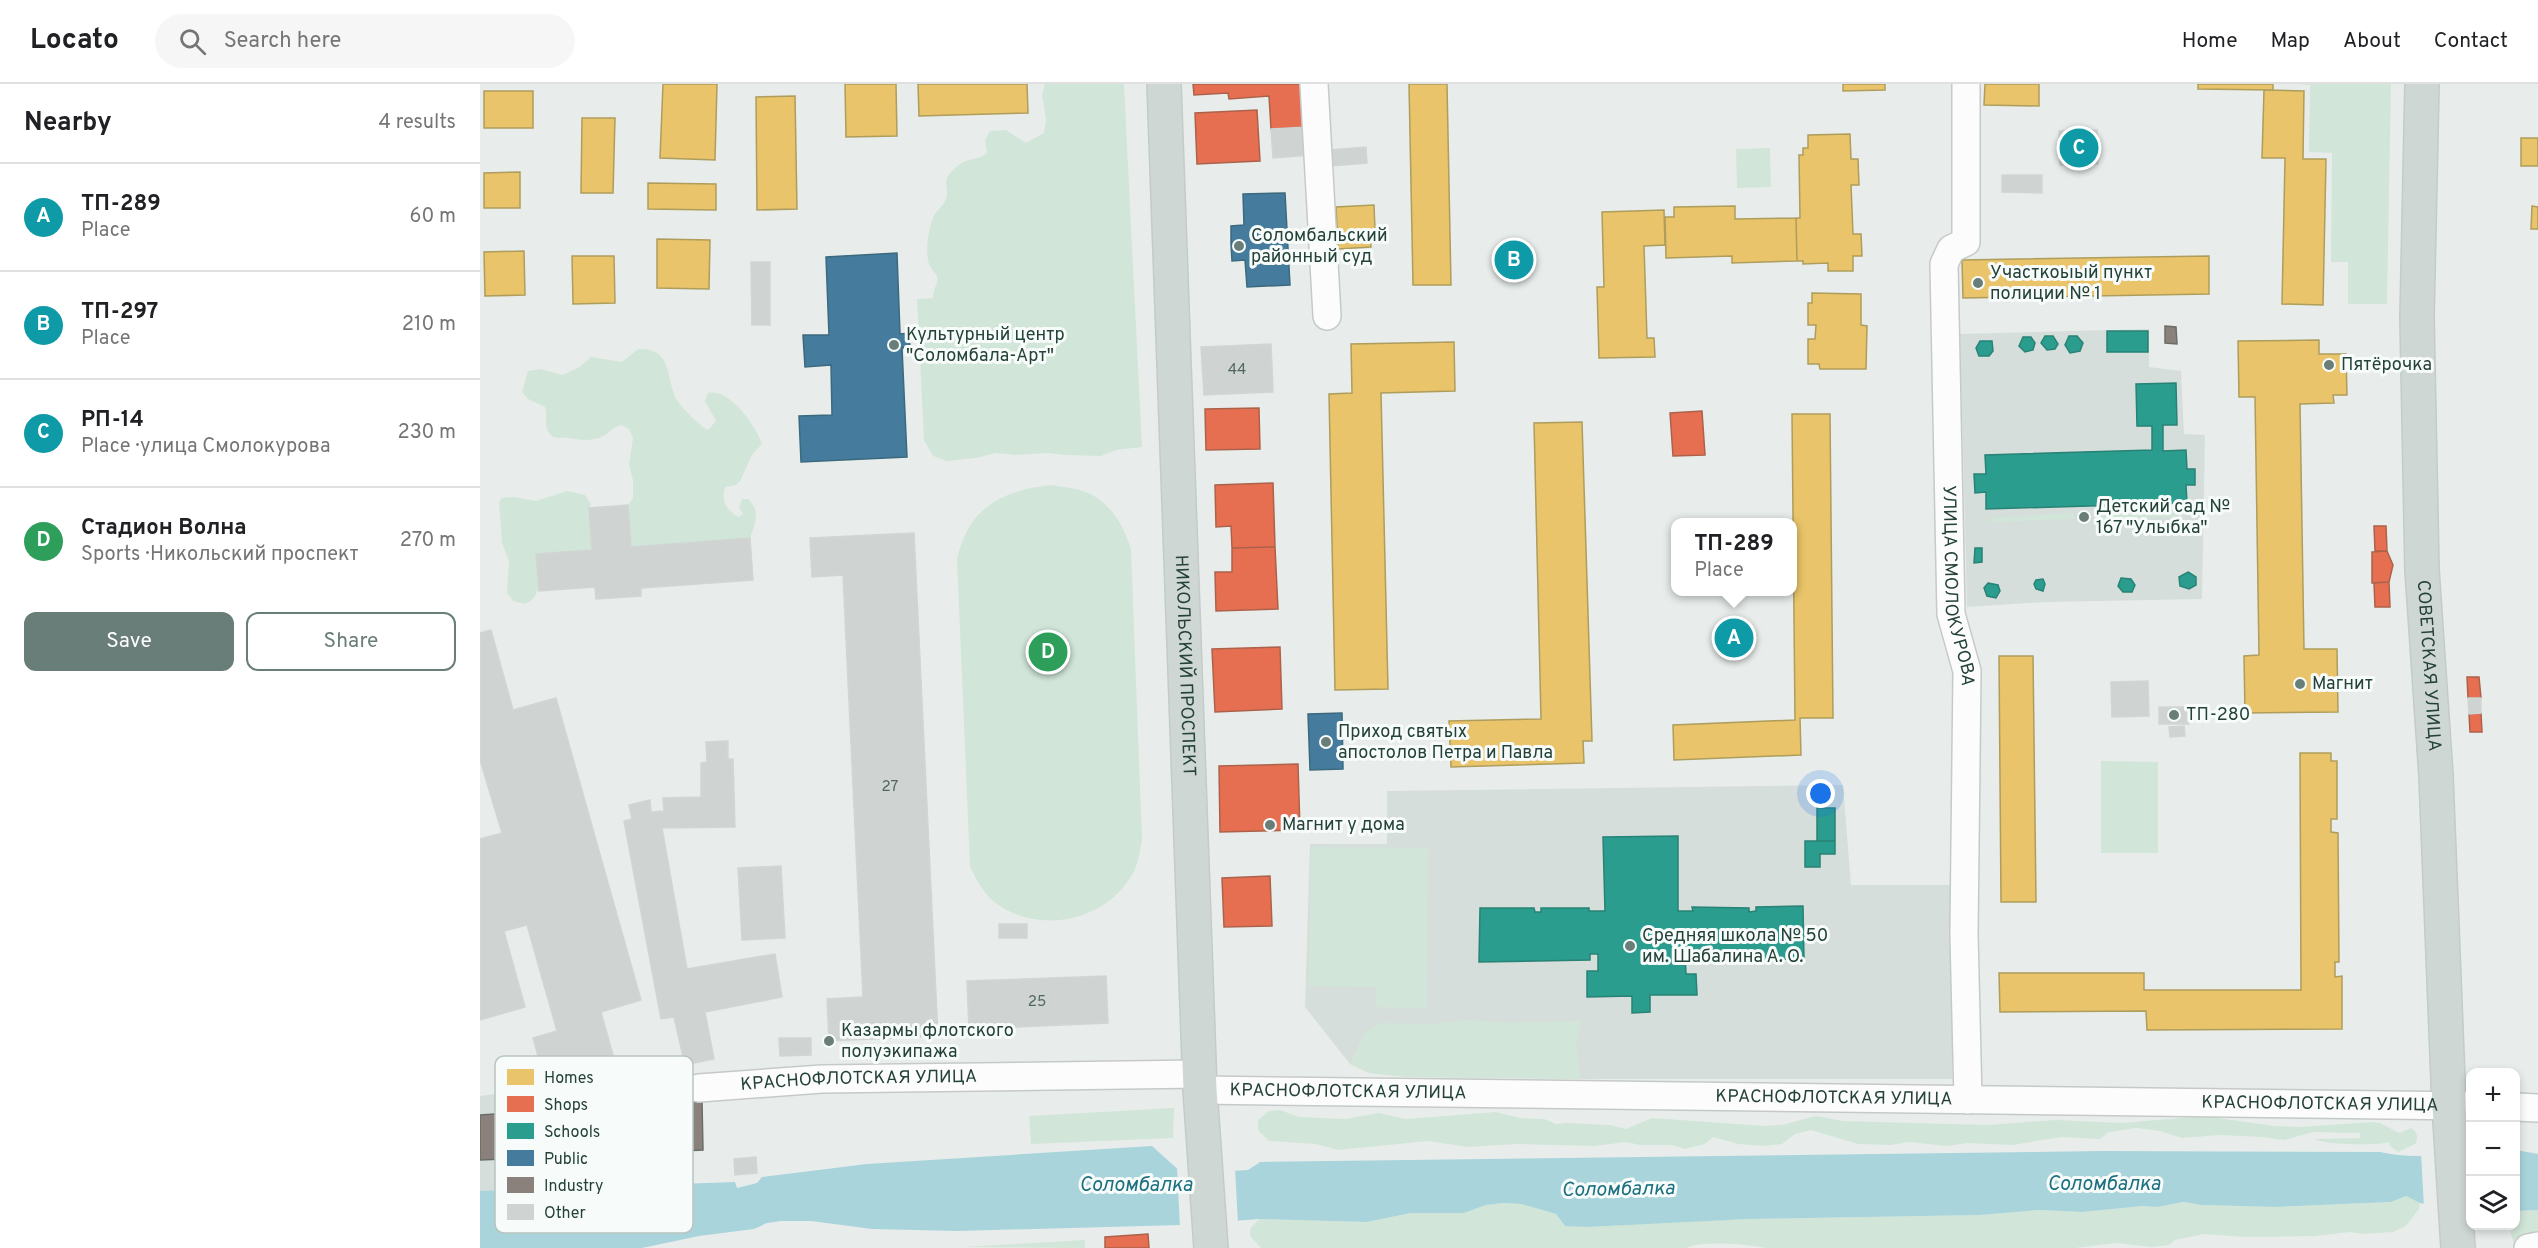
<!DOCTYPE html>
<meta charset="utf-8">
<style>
body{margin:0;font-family:Overpass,sans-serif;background:#f6f6f6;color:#202124}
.controls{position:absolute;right:18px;bottom:18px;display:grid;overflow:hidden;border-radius:12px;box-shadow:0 3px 9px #0003}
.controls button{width:54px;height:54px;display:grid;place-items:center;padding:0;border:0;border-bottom:2px solid #e0e0e0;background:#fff;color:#202124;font:30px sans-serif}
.you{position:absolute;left:1341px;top:710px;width:21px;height:21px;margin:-15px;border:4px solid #fff;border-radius:50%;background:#1a73e8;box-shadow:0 0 0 9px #1a73e833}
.badge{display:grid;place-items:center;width:39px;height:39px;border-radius:50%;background:#697e78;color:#fff;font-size:20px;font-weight:700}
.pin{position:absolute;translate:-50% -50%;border:3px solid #fff;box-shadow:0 2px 6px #0006}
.popup{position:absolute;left:1191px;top:434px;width:126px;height:78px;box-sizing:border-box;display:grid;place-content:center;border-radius:12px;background:#fff;filter:drop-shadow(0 2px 4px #0005);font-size:20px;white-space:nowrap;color:#757577}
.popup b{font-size:22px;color:#202124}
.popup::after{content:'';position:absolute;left:50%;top:100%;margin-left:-12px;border:12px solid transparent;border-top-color:#fff}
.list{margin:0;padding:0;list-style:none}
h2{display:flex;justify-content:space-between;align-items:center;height:78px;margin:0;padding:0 24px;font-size:26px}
h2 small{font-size:20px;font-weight:400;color:#757577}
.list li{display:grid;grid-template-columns:39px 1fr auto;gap:18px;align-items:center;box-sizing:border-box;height:108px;padding:0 24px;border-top:2px solid #e0e0e0}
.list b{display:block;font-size:22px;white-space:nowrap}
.list p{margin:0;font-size:20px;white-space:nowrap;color:#757577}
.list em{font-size:20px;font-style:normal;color:#757577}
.actions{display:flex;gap:12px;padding:18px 24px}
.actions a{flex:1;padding:14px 0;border:2px solid #697e78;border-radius:12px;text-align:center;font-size:21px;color:#697e78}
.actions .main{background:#697e78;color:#fff}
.icon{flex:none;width:33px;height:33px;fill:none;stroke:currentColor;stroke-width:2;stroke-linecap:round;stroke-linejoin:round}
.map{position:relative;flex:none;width:2058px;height:1164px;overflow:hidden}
header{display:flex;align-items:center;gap:36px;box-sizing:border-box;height:84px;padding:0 30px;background:#fff;border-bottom:2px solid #e0e0e0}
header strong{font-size:28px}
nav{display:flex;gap:33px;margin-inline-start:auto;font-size:21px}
.search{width:420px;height:54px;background:#f6f6f6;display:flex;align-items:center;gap:15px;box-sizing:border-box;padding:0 21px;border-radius:33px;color:#757577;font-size:22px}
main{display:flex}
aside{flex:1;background:#fff}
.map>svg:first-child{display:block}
.built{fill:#d6dedb}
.green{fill:#d1e6d8}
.water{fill:#a9d4db}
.pier{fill:#e8edeb}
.homes{fill:#e9c46a;stroke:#ae9d5c;stroke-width:1.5}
.shops{fill:#e76f51;stroke:#ac624a;stroke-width:1.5}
.schools{fill:#2a9d8f;stroke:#288276;stroke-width:1.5}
.public{fill:#457b9d;stroke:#3b6a7f;stroke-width:1.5}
.industry{fill:#8a817c;stroke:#6b6e68;stroke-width:1.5}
.building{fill:#cfd4d2;stroke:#d1d6d4;stroke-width:1.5}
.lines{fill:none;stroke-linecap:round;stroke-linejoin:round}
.minor-casing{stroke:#c5cac8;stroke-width:30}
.major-casing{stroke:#c3ccc9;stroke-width:36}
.minor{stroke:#fcfcfc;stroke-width:27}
.major{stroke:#cfd7d5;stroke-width:33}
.poi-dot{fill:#697e78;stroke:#f7fbf9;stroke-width:2}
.labels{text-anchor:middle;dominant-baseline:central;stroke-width:6;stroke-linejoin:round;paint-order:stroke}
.number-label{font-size:15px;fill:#506761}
.poi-label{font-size:18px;fill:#24423a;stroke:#f7fbf9;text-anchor:start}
.street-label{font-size:18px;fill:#24423a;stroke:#f7fbf9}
.water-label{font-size:20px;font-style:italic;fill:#1c6f80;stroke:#f7fbf9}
.key{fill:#f7fbf9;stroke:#b8c4c0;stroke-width:1.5}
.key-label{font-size:16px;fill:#24423a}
</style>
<header>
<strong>Locato</strong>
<div class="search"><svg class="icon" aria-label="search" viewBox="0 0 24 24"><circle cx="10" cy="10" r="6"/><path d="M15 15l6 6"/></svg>Search here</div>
<nav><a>Home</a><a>Map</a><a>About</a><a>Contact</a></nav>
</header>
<main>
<aside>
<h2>Nearby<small>4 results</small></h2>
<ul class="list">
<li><span class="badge" style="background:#0f9aa8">A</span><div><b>ТП-289</b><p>Place</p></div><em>60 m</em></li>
<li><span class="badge" style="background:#0f9aa8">B</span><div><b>ТП-297</b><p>Place</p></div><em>210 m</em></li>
<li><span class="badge" style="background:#0f9aa8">C</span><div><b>РП-14</b><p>Place · улица Смолокурова</p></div><em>230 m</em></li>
<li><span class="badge" style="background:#2e9e5b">D</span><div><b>Стадион Волна</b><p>Sports · Никольский проспект</p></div><em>270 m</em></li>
</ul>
<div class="actions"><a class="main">Save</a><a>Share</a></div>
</aside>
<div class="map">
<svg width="2058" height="1164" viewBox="0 0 2058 1164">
<rect width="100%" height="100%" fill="#e8edeb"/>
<!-- built -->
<path class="built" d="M 1669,245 L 1669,283 L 1701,287 L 1704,350 L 1725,351 L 1722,515 L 1567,518 L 1487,523 L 1480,250 Z
M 1363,701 L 1371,801 L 1475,801 L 1472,995 L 1100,995 L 928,993 L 889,989 L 870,980 L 825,923 L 830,760 L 907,760 L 907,707 Z
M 194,987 L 200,1084 L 0,1119 L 0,1012 Z"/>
<!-- green -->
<path class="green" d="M 565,0 L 644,0 L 662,363 L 636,366 L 621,372 L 586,371 L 567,369 L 536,371 L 516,369 L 496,374 L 467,377 L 453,372 L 444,356 L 437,215 L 453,214 C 452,207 459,199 457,192 C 455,188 451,185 449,180 C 445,168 448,146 453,134 C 456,126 463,123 466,115 C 470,101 460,98 474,85 C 487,72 496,78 507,69 L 505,56 L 510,47 L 526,46 L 546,59 L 564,49 L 566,35 L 562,11 Z
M 1816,0 L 1911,0 L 1907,220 L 1868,220 L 1868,178 L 1851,178 L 1852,69 L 1829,68 L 1830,1 Z
M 1290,64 L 1291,103 L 1257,104 L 1256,65 Z
M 158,265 C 194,264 185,294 197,316 C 202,324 220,342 228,346 L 236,337 L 225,317 L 228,309 C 250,304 276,342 282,360 L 272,371 L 260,397 L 256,401 L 245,403 C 241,416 246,427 259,433 L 263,430 L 259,424 L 262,415 L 268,415 C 281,427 275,440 270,454 L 151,463 L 148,421 L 153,414 L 153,396 L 149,381 L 153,354 L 149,345 L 141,341 C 134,343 131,347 125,351 C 114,358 99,356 88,354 C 81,353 75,356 70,350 C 63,342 68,332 65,323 L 48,315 L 42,308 L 48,287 L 61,285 L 82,291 L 98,284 L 111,273 L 142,278 Z
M 571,401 C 583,403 597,404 608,409 C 631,419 644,442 651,465 L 662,755 C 660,768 658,783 650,794 C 622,839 555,851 513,817 C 503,808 496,795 490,783 L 477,475 C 489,423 521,407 571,401 Z
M 87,407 L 105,411 L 111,420 L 109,424 L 112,466 L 56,470 C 58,488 65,512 45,520 L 33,517 L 27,509 L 29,477 L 22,459 L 19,418 L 22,414 L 34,413 L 56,417 Z
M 1705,427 L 1703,432 L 1619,435 L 1618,429 Z
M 1594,429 L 1595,435 L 1510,438 L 1510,434 Z
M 1621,677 L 1678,678 L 1678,769 L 1621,769 Z
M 831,763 L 948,764 L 946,924 L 896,923 L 896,903 L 829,902 Z
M 988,936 L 1031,939 L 1101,937 L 1096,961 L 1100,995 L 928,993 L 889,989 L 870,980 L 884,950 L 901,939 L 950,940 Z
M 694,1024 L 693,1054 L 551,1060 L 549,1032 Z
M 800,1026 L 819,1033 L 865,1035 L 899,1029 L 926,1035 L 1016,1028 L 1040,1034 L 1064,1035 L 1076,1040 L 1087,1039 L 1130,1041 L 1146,1045 L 1172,1034 L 1284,1042 L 1302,1041 L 1336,1032 L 1363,1037 L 1507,1041 L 1576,1036 L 1642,1039 L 1725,1032 L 1794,1042 L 1820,1043 L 1893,1038 L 1900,1039 L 1919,1049 L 1931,1044 C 1937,1047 1939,1054 1935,1060 L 1918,1068 L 1910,1062 L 1909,1058 C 1898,1062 1843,1061 1835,1055 L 1880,1054 L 1880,1049 L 1875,1049 L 1833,1048 L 1804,1056 L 1781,1053 L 1740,1051 L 1702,1054 L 1680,1047 L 1656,1044 L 1629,1048 L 1620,1055 L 1581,1053 L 1533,1061 L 1487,1059 L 1468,1062 L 1428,1058 L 1411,1061 L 1378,1060 L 1331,1046 L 1315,1050 L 1302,1060 L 1284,1062 L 1258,1060 L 1233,1053 L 1225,1060 L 1205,1065 L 1192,1061 L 1160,1061 L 1146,1058 L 1114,1062 L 1038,1060 L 988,1063 L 948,1057 L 858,1066 L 836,1060 L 789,1057 L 778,1046 L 778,1036 L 789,1027 Z
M 1926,1112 L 1940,1119 L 1939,1125 L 1926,1142 L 1913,1148 L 1883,1150 L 1870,1148 L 1835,1152 L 1765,1153 L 1724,1150 L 1695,1156 L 1689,1161 L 1671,1163 L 1637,1159 L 1595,1164 L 1286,1164 C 1270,1160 1220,1156 1206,1164 L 781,1164 L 770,1152 L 770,1145 L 779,1135 L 887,1138 L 931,1129 L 984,1129 L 1006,1121 L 1024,1119 L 1041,1120 L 1076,1130 L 1085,1142 L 1269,1135 L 1500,1131 L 1559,1126 L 1602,1128 L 1663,1122 L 1678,1123 L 1703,1118 L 1722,1121 L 1796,1123 L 1911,1118 Z
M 2058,1126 L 2058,1155 L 2034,1160 L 2029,1142 L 2036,1142 L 2036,1127 Z
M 605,1156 L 605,1164 L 483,1163 Z"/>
<!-- water -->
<path class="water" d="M 672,1062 L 703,1090 L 768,1086 L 780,1078 L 1622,1067 L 1900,1068 C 1930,1075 1960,1071 1990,1068 L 1990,1127 L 1940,1119 L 1926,1112 L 1911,1118 L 1796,1123 L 1722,1121 L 1703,1118 L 1678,1123 L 1663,1122 L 1602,1128 L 1559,1126 L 1500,1131 L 1269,1135 L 1106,1143 L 1085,1142 L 1076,1130 L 1041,1120 L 1024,1119 L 1006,1121 L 984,1129 L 931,1129 L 887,1138 L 779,1135 L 701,1141 L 477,1147 L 392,1145 L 331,1137 L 301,1137 L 287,1139 L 274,1145 L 219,1152 L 162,1164 L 0,1164 L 0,1107 L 255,1098 L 257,1104 L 277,1099 L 282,1093 L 387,1080 Z
M 2036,1066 L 2058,1070 L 2058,1126 L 2036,1127 Z"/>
<!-- pier -->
<path class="pier" d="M 1990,1065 L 1990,1130 L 1944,1123 L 1941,1069 Z
M 697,1082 L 704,1087 L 755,1084 L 758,1140 L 700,1144 Z"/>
<!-- homes -->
<path class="homes" d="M 183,0 L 237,0 L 235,76 L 180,74 Z
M 365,0 L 416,0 L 417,52 L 366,53 Z
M 438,0 L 547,0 L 548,29 L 439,32 Z
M 929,0 L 967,0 L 971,201 L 933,201 Z
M 1363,0 L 1405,0 L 1405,6 L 1363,7 Z
M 1505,0 L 1559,0 L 1559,22 L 1504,21 Z
M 1718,0 L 1793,0 L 1793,6 L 1718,5 Z
M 1784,6 L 1824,7 L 1823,75 L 1846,75 L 1843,221 L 1802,220 L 1805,74 L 1782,74 Z
M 4,7 L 53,7 L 53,44 L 4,44 Z
M 315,12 L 317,125 L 277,126 L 276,13 Z
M 102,34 L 135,34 L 133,109 L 101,109 Z
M 1370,50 L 1371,75 L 1378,75 L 1379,101 L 1371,101 L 1373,150 L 1381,150 L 1382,172 L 1373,172 L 1373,187 L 1348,187 L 1348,179 L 1323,180 L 1323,177 L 1317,177 L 1316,134 L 1320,134 L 1319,71 L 1323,71 L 1323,64 L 1328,64 L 1328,51 Z
M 2041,54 L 2058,54 L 2058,82 L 2041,82 Z
M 40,88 L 40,124 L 4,124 L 4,89 Z
M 168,99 L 236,100 L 236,126 L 168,125 Z
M 894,121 L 895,146 L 890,146 L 891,163 L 858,165 L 856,123 Z
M 1255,122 L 1255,135 L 1316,134 L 1317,177 L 1252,179 L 1252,172 L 1186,174 L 1185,133 L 1194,133 L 1194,123 Z
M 2052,122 L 2058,123 L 2058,145 L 2051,145 Z
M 1184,126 L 1185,161 L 1164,162 L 1167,254 L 1174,254 L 1175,273 L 1119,274 L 1117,203 L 1124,203 L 1122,128 Z
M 177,155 L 230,156 L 229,205 L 177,204 Z
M 44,167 L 45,211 L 5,212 L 4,168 Z
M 92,172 L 134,172 L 135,219 L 93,220 Z
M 1729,172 L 1729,210 L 1483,214 L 1482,176 Z
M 1332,209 L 1381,210 L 1381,241 L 1387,242 L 1386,285 L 1340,285 L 1339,280 L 1328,280 L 1328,255 L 1335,255 L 1336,241 L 1328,241 L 1328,219 L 1332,219 Z
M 1839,256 L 1839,270 L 1866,270 L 1867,311 L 1853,311 L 1854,319 L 1820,320 L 1824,565 L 1857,565 L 1858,628 L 1765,629 L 1764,572 L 1779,571 L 1775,313 L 1759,313 L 1758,257 Z
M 974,258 L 975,307 L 901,309 L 908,605 L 855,606 L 849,310 L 872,309 L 871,260 Z
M 1312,330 L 1350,330 L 1353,634 L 1320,634 L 1321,671 L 1194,676 L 1193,641 L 1315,636 Z
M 1102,338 L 1112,657 L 1103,657 L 1104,679 L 971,683 L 969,637 L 1061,635 L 1054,339 Z
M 1519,572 L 1553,572 L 1556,818 L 1521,818 Z
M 1820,669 L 1851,669 L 1851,677 L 1857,677 L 1857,735 L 1851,735 L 1851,748 L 1858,749 L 1859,878 L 1855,878 L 1855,893 L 1862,892 L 1862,945 L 1667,946 L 1666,927 L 1520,928 L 1519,889 L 1664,889 L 1664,906 L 1821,906 Z"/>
<!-- shops -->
<path class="shops" d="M 713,0 L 825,0 L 828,43 L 791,45 L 789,12 L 749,15 L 748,9 L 714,11 Z
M 777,26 L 780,77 L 717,80 L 715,29 Z
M 779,324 L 780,365 L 726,366 L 725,325 Z
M 1222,327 L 1225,371 L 1193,372 L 1190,329 Z
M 793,399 L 795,463 L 752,464 L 751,442 L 736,443 L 735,401 Z
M 1894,442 L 1906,442 L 1907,467 L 1895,467 Z
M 795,463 L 798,525 L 736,527 L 735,488 L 752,488 L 752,464 Z
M 1907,467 L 1913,481 L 1909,498 L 1892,499 L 1892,468 Z
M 1909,498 L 1910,523 L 1895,523 L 1894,499 Z
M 800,563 L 802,625 L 735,628 L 732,565 Z
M 1987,593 L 1999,593 L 2001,614 L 1988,614 Z
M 2001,629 L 2002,648 L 1990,648 L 1989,630 Z
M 818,680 L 820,746 L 740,748 L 739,682 Z
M 790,792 L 792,842 L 744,843 L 742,794 Z
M 668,1150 L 669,1164 L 625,1164 L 625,1153 Z"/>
<!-- schools -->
<path class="schools" d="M 1627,247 L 1668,247 L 1668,268 L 1627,268 Z
M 1565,252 L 1573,252 L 1578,260 L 1575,265 L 1567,266 L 1561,259 Z
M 1589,252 L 1597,252 L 1603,259 L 1600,267 L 1590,269 L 1585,261 Z
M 1543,253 L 1551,253 L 1555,259 L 1553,266 L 1545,268 L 1539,262 Z
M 1500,257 L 1512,257 L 1513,267 L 1509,272 L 1499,272 L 1496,264 Z
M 1696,299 L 1697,341 L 1683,341 L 1683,367 L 1706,366 L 1707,385 L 1715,385 L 1715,401 L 1706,401 L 1707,419 L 1506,425 L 1506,408 L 1495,409 L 1494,390 L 1506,390 L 1505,371 L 1672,366 L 1672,342 L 1657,342 L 1656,300 Z
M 1495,464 L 1502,464 L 1502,478 L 1494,479 Z
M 1708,488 L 1716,493 L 1716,501 L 1709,505 L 1700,502 L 1699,493 Z
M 1641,494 L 1651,495 L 1655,501 L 1652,508 L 1643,508 L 1638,502 Z
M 1563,495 L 1565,500 L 1563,507 L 1556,505 L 1554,500 L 1556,496 Z
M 1508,499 L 1518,501 L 1520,507 L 1516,514 L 1507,512 L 1504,504 Z
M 1337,724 L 1355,724 L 1355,757 L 1337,757 Z
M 1198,752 L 1198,827 L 1213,827 L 1212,823 L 1269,824 L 1269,828 L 1276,827 L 1276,823 L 1323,822 L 1324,875 L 1214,876 L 1213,869 L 1205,869 L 1206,890 L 1216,890 L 1217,911 L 1170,911 L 1170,928 L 1152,929 L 1152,912 L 1107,913 L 1107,887 L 1118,887 L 1118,870 L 1110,870 L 1110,876 L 999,878 L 1000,824 L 1054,824 L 1055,828 L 1061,828 L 1061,824 L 1109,824 L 1109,827 L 1125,827 L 1123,753 Z
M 1325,757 L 1355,757 L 1355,770 L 1340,770 L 1340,783 L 1325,783 Z"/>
<!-- public -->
<path class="public" d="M 805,109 L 810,201 L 767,203 L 765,176 L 752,177 L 751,160 L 751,142 L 764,141 L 763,110 Z
M 417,169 L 420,250 L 429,249 L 430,263 L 422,264 L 427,373 L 321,378 L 319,332 L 352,331 L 351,281 L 325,283 L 323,251 L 349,251 L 346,173 Z
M 862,629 L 863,685 L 830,686 L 828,630 Z"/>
<!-- industry -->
<path class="industry" d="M 1685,242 L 1696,243 L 1697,260 L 1685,259 Z
M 222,1017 L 223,1066 L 0,1076 L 0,1031 Z"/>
<!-- building -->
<path class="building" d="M 828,43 L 830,71 L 793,74 L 791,45 Z
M 1617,46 L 1618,80 L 1580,81 L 1579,47 Z
M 886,63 L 887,79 L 851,82 L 850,66 Z
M 1522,91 L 1562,91 L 1562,109 L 1522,108 Z
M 1025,158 L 1041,158 L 1043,193 L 1026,194 Z
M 271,178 L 290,178 L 290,241 L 272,241 Z
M 791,260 L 793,308 L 724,311 L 721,263 Z
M 148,421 L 151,463 L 270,454 L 273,496 L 161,504 L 161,512 L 116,515 L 115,503 L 59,507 L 56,470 L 112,466 L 109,424 Z
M 434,449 L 458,952 L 349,957 L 347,915 L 383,913 L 363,491 L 332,493 L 330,454 Z
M 1263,540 L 1265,568 L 1244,569 L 1242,541 Z
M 11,546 L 33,626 L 76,614 L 161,916 L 121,928 L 133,971 L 63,990 L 53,954 L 77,947 L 47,841 L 24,847 L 45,923 L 0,936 L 0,755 L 22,749 L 0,676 L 0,549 Z
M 1668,597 L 1669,632 L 1632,633 L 1631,598 Z
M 1988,614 L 2001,614 L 2001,629 L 1989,630 Z
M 1679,623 L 1709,623 L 1709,640 L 1679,640 Z
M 1704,642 L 1705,652 L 1690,653 L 1689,643 Z
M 248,657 L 248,675 L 253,675 L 255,743 L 182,744 L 207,885 L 295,870 L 302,913 L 225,928 L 234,975 L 205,981 L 194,933 L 181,935 L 144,737 L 152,735 L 149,721 L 170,716 L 171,728 L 184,727 L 183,714 L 221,713 L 221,679 L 227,678 L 226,658 Z
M 301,782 L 305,854 L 262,856 L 258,784 Z
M 519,840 L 547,840 L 547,854 L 519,854 Z
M 626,892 L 628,939 L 489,945 L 487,897 Z
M 299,954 L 331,954 L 331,971 L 300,972 Z
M 276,1073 L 277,1089 L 255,1091 L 254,1075 Z"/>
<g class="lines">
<defs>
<g id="minor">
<path d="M 834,0 L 847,232"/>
<path id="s1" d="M 1486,0 L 1486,158 L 1471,165 L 1464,180 L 1471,530 L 1487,587 L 1484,850 L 1488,1016"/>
<path id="s2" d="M 219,1004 L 342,995 L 719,990"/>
<path id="s3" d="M 720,1006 L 1990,1022"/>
<path d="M 2036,1023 L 2058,1024"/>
<path d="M 2048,1164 L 2058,1162"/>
</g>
<g id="major">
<path id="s4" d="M 684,0 L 720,1006 L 731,1164"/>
<path id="s5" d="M 1942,0 L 1937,233 L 1942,486 L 1956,692 L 1969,1022 L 1978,1164"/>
</g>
</defs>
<!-- minor casing -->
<use href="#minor" class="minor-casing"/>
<!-- major casing -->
<use href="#major" class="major-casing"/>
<!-- minor -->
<use href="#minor" class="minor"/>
<!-- major -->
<use href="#major" class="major"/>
</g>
<!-- markers -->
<g class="poi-dot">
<circle cx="759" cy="162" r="6"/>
<circle cx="1498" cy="199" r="6"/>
<circle cx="414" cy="261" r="6"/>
<circle cx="1849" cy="281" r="6"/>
<circle cx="1604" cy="433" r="6"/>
<circle cx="1820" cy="600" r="6"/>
<circle cx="1694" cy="631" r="6"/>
<circle cx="846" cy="658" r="6"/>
<circle cx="790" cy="741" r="6"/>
<circle cx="1150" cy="862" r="6"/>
<circle cx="349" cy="957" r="6"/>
</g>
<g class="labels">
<!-- number labels -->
<g class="number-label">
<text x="757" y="286">44</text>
<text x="410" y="703">27</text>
<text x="557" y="918">25</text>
</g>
<!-- poi labels -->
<g class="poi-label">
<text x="771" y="152">Соломбальский<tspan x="771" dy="21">районный суд</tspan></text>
<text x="1510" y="189">Участкоыый пункт<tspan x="1510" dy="21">полиции № 1</tspan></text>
<text x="426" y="251">Культурный центр<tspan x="426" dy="21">"Соломбала-Арт"</tspan></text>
<text x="1861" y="281">Пятёрочка</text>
<text x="1616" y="423">Детский сад №<tspan x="1616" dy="21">167 "Улыбка"</tspan></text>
<text x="1832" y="600">Магнит</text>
<text x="1706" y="631">ТП-280</text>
<text x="858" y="648">Приход святых<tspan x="858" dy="21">апостолов Петра и Павла</tspan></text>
<text x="802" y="741">Магнит у дома</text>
<text x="1162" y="852">Средняя школа № 50<tspan x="1162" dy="21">им. Шабалина А. О.</tspan></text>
<text x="361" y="947">Казармы флотского<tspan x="361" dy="21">полуэкипажа</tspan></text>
</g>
<!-- street labels -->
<g class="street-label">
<text stroke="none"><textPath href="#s1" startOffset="514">УЛИЦА СМОЛОКУРОВА</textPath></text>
<text stroke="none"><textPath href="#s4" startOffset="582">НИКОЛЬСКИЙ ПРОСПЕКТ</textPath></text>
<text stroke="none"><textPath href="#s5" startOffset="582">СОВЕТСКАЯ УЛИЦА</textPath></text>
<text stroke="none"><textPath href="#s2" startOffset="160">КРАСНОФЛОТСКАЯ УЛИЦА</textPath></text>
<text stroke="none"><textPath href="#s3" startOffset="148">КРАСНОФЛОТСКАЯ УЛИЦА</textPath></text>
<text stroke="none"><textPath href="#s3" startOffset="634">КРАСНОФЛОТСКАЯ УЛИЦА</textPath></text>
<text stroke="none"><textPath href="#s3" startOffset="1120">КРАСНОФЛОТСКАЯ УЛИЦА</textPath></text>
</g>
<!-- water labels -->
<g class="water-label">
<text x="1624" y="1101">Соломбалка</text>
<text x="656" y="1102">Соломбалка</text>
<text transform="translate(1138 1106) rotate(-1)">Соломбалка</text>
</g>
</g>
<!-- legend -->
<rect x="15" y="972" width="198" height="177" rx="9" class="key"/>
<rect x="27" y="985" width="27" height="16" fill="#e9c46a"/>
<rect x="27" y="1012" width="27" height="16" fill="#e76f51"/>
<rect x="27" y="1039" width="27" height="16" fill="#2a9d8f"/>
<rect x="27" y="1066" width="27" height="16" fill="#457b9d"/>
<rect x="27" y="1093" width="27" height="16" fill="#8a817c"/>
<rect x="27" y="1120" width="27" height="16" fill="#cfd4d2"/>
<g class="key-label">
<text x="64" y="999">Homes</text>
<text x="64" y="1026">Shops</text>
<text x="64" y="1053">Schools</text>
<text x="64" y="1080">Public</text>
<text x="64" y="1107">Industry</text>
<text x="64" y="1134">Other</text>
</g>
</svg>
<div class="controls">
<button>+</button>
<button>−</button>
<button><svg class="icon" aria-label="layers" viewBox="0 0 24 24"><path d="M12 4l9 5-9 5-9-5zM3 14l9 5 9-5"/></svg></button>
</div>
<div class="you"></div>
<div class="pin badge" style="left:1254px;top:554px;background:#0f9aa8">A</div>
<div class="popup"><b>ТП-289</b>Place</div>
<div class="pin badge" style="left:1034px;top:176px;background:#0f9aa8">B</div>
<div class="pin badge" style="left:1599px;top:64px;background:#0f9aa8">C</div>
<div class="pin badge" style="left:568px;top:568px;background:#2e9e5b">D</div>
</div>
</main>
